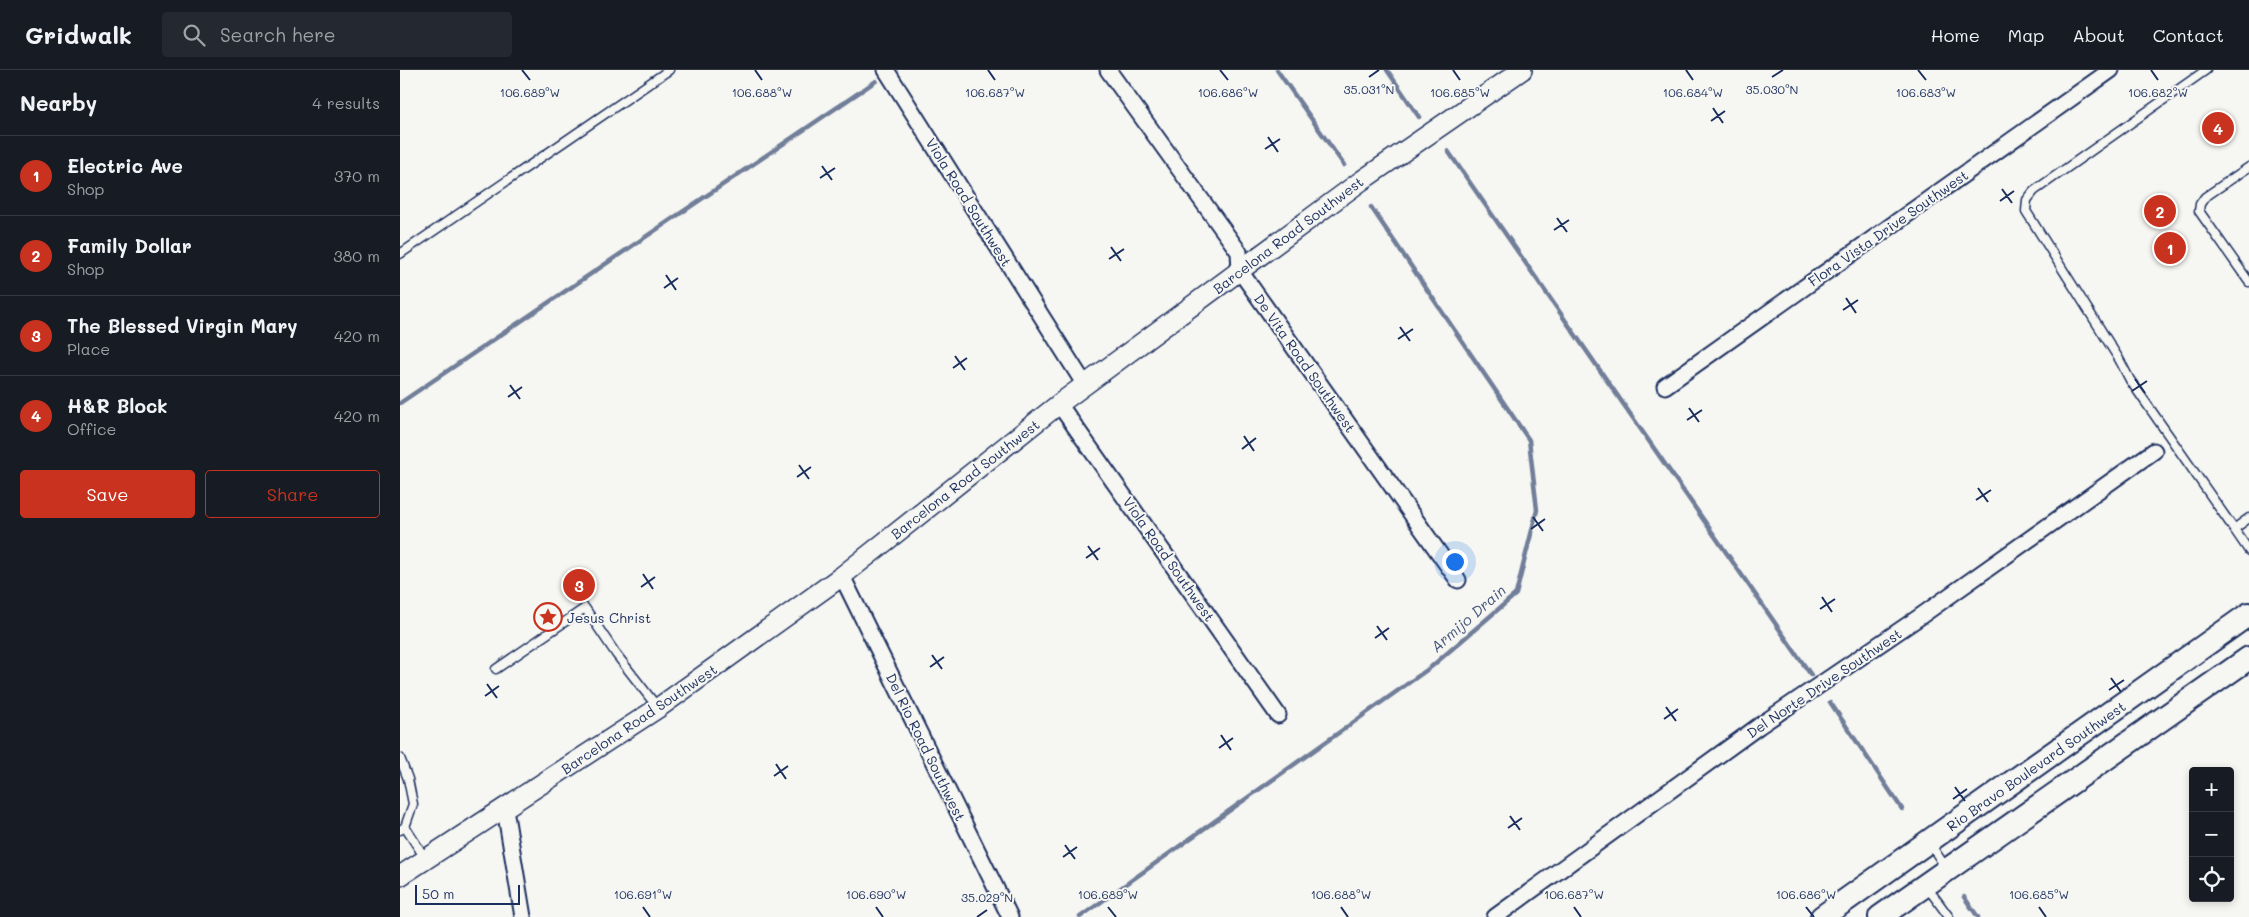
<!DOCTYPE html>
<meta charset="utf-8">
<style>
body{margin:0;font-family:Mali,sans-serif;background:#242831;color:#f1f3f6}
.controls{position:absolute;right:15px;bottom:15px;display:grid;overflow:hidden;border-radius:5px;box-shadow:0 2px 8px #0003}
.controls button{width:45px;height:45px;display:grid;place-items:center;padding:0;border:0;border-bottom:1px solid #363941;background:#171b24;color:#f1f3f6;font:25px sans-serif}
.scale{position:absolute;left:15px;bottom:12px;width:105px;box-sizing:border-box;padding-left:5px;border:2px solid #1b2f5e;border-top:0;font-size:14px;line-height:18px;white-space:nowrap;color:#1b2f5e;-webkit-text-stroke:4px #f6f6f2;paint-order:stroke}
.you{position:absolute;left:1054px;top:491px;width:18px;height:18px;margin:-12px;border:4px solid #fff;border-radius:50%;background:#1a73e8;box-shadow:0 0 0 8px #1a73e833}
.badge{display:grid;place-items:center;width:32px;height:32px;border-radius:50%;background:#c8321e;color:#fff;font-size:16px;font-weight:700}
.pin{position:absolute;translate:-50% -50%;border:2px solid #fff;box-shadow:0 1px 5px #0006}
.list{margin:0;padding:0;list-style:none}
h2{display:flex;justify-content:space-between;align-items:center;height:65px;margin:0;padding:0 20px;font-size:21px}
h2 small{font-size:16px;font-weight:400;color:#9ea1a6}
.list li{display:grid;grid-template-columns:32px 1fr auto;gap:15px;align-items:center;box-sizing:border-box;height:80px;padding:0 20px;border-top:1px solid #363941}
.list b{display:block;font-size:19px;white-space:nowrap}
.list p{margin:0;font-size:16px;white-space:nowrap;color:#9ea1a6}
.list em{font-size:16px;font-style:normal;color:#9ea1a6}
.actions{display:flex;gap:10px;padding:15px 20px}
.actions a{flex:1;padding:11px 0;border:1px solid #c8321e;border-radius:5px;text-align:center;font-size:18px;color:#c8321e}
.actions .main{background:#c8321e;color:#fff}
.icon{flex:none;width:28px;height:28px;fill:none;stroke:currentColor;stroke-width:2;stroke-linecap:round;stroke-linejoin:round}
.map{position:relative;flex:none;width:1849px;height:847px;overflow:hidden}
header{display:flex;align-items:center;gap:30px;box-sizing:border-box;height:70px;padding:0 25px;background:#171b24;border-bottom:1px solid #363941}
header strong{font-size:24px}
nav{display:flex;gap:28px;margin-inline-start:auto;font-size:18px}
.search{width:350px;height:45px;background:#242831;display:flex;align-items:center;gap:12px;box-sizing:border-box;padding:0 18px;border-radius:5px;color:#9ea1a6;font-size:19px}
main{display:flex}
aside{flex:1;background:#171b24}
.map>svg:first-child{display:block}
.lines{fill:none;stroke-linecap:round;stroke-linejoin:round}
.stream{stroke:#717e99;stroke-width:4.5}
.service-casing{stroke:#1b2f5e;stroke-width:11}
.minor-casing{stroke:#1b2f5e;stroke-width:19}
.tertiary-casing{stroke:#1b2f5e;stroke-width:22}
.primary-casing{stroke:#1b2f5e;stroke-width:26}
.service{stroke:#f6f6f2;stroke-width:8}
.minor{stroke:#f6f6f2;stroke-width:15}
.tertiary{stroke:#f6f6f2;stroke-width:19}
.primary{stroke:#f6f6f2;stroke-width:22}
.ticks{fill:none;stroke:#1b2f5e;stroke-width:2}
.labels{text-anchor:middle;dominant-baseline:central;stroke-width:4;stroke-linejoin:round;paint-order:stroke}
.street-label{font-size:14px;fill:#1b2f5e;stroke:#f6f6f2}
.poi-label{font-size:14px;fill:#1b2f5e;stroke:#f6f6f2;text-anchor:start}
.water-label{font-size:15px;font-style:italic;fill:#46567b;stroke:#f6f6f2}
.ticks-label{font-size:12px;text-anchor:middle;fill:#1b2f5e;stroke:#f6f6f2;stroke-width:4;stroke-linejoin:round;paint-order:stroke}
</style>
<header>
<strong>Gridwalk</strong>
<div class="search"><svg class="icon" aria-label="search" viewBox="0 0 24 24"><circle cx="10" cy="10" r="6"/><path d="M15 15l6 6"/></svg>Search here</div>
<nav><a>Home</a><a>Map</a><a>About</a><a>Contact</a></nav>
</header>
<main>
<aside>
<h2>Nearby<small>4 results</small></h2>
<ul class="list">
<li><span class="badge">1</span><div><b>Electric Ave</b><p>Shop</p></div><em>370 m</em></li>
<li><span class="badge">2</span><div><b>Family Dollar</b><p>Shop</p></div><em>380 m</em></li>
<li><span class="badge">3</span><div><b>The Blessed Virgin Mary</b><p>Place</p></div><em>420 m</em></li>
<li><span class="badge">4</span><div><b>H&amp;R Block</b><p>Office</p></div><em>420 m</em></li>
</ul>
<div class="actions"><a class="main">Save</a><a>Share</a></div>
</aside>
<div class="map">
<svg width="1849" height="847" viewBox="0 0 1849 847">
<rect width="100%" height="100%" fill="#f6f6f2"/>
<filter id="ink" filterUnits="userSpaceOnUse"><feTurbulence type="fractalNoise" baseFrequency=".02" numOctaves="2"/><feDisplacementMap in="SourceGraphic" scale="10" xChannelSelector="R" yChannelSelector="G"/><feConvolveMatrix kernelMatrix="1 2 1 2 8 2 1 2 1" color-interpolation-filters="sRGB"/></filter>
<g filter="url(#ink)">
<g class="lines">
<!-- stream -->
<path class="stream" d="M 877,0 L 944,95
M 987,0 L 1019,47
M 1048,81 L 1411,605
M 0,333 L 476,11
M 1430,632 L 1502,739
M 1564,827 L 1578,847
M 680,847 L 1031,597 L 1116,524 L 1137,440 L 1129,370 L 971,137"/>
<defs>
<path id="service" d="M 1806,0 L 1634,121 L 1627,130 L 1626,141 L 1719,289 L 1730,310 L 1834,459
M 1849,97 L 1805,127 L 1800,134 L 1799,141 L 1849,212
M 0,184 L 269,0
M 1849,448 L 1834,459 L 1849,481
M 96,599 L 185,538 L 216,584 L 258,638
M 0,688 L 8,709 L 13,734 L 5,757
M 0,760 L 5,757 L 25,788
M 1529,772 L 1546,798
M 1527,817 L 1549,847"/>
<path id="minor" d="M 486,0 L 685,315
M 708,0 L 839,182 L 840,201 L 1058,510
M 1265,316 L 1711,0
M 659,334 L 878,645
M 442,506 L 610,847
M 105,739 L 123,847
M 1095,847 L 1359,656 L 1518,548 L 1754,381"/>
<path id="tertiary" d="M 0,806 L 258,638 L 442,506 L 659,334 L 961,111 L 1122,0"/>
<path id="primary" d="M 1422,847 L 1849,544
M 1480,847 L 1849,588"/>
</defs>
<!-- service casing -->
<use href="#service" class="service-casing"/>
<!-- minor casing -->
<use href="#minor" class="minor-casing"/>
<!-- tertiary casing -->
<use href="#tertiary" class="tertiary-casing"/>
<!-- primary casing -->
<use href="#primary" class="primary-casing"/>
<!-- service -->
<use href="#service" class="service"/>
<!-- minor -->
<use href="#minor" class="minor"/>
<!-- tertiary -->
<use href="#tertiary" class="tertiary"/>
<!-- primary -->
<use href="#primary" class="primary"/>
</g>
</g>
<!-- ticks -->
<path class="ticks" d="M 122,0 L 130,10M 355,0 L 362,10M 588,0 L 595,10M 820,0 L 828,10M 1053,0 L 1060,10M 1286,0 L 1293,10M 1518,0 L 1526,10M 1751,0 L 1758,10M 969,7 L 979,0M 1372,7 L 1383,0M 1313,38 L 1323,53M 1311,51 L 1325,41M 868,67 L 878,82M 865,79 L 880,69M 422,96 L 432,110M 420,108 L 435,98M 1602,119 L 1612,133M 1600,131 L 1614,121M 1157,148 L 1167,162M 1154,160 L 1169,150M 711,177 L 721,191M 709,189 L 724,179M 266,205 L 276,220M 264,218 L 278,208M 1446,228 L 1456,243M 1443,240 L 1458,230M 1000,257 L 1010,271M 998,269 L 1013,259M 555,286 L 565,300M 553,298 L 567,288M 1735,309 L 1745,323M 110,315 L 120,329M 1732,321 L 1747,311M 108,327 L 122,317M 1289,338 L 1299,352M 1287,350 L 1302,340M 844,366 L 854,381M 842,379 L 856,368M 399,395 L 409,409M 397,407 L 411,397M 1578,418 L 1588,432M 1576,430 L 1591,420M 1133,447 L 1143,461M 1131,459 L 1145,449M 688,476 L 698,490M 686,488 L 700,478M 243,504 L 253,519M 241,517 L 255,507M 1422,527 L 1432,542M 1420,539 L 1435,529M 977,556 L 987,570M 975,568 L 989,558M 532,585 L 542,599M 530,597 L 544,587M 1711,608 L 1721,622M 87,614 L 97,628M 1709,620 L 1724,610M 85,626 L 99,616M 1266,637 L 1276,651M 1264,649 L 1278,639M 821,665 L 831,680M 819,678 L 833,668M 376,694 L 386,709M 374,706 L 388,696M 1555,717 L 1565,731M 1553,729 L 1567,719M 1110,746 L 1120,760M 1108,758 L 1122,748M 665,775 L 675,789M 663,787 L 677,777M 243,837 L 250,847M 476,837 L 483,847M 708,837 L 716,847M 941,837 L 948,847M 1174,837 L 1181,847M 1406,837 L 1414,847M 1639,837 L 1646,847M 577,847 L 587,840"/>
<!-- icons -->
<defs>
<symbol id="sight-ring" viewBox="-11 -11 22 22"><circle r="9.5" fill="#f6f6f2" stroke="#c8321e" stroke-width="1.5"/><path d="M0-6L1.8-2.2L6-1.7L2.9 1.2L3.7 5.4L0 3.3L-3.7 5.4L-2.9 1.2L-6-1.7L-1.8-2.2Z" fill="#c8321e"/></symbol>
</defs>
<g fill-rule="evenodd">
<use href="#sight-ring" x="132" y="531" width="32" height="32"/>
</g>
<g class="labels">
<!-- street labels -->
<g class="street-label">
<text transform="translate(569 132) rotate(58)">Viola Road Southwest</text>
<text transform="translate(1488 158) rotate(-35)">Flora Vista Drive Southwest</text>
<text transform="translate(888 165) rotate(-37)">Barcelona Road Southwest</text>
<text transform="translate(905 293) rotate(55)">De Vita Road Southwest</text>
<text transform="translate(565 409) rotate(-38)">Barcelona Road Southwest</text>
<text transform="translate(769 489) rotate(55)">Viola Road Southwest</text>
<text transform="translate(1424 613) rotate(-34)">Del Norte Drive Southwest</text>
<text transform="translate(239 649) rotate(-34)">Barcelona Road Southwest</text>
<text transform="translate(526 677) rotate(64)">Del Rio Road Southwest</text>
<text transform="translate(1636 696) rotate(-35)">Rio Bravo Boulevard Southwest</text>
</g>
<!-- poi labels -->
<g class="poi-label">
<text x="167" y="547">Jesus Christ</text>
</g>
<!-- water labels -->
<g class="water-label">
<text transform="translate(1068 548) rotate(-41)">Armijo Drain</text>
</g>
</g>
<g class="ticks-label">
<text x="969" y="24">35.031°N</text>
<text x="1372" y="24">35.030°N</text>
<text x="130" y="27">106.689°W</text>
<text x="595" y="27">106.687°W</text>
<text x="828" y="27">106.686°W</text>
<text x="1526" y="27">106.683°W</text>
<text x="1758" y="27">106.682°W</text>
<text x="362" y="27">106.688°W</text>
<text x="1060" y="27">106.685°W</text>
<text x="1293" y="27">106.684°W</text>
<text x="243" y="829">106.691°W</text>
<text x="476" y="829">106.690°W</text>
<text x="708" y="829">106.689°W</text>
<text x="941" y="829">106.688°W</text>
<text x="1174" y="829">106.687°W</text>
<text x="1406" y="829">106.686°W</text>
<text x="1639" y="829">106.685°W</text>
<text x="587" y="832">35.029°N</text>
</g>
</svg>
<div class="controls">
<button>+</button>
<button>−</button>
<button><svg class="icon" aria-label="locate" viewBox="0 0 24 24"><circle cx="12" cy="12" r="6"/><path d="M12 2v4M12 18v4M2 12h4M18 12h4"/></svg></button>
</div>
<div class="scale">50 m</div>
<div class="you"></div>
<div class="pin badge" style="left:1770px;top:178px">1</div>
<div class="pin badge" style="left:1760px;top:141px">2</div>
<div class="pin badge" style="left:179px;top:515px">3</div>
<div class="pin badge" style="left:1818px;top:58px">4</div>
</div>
</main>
